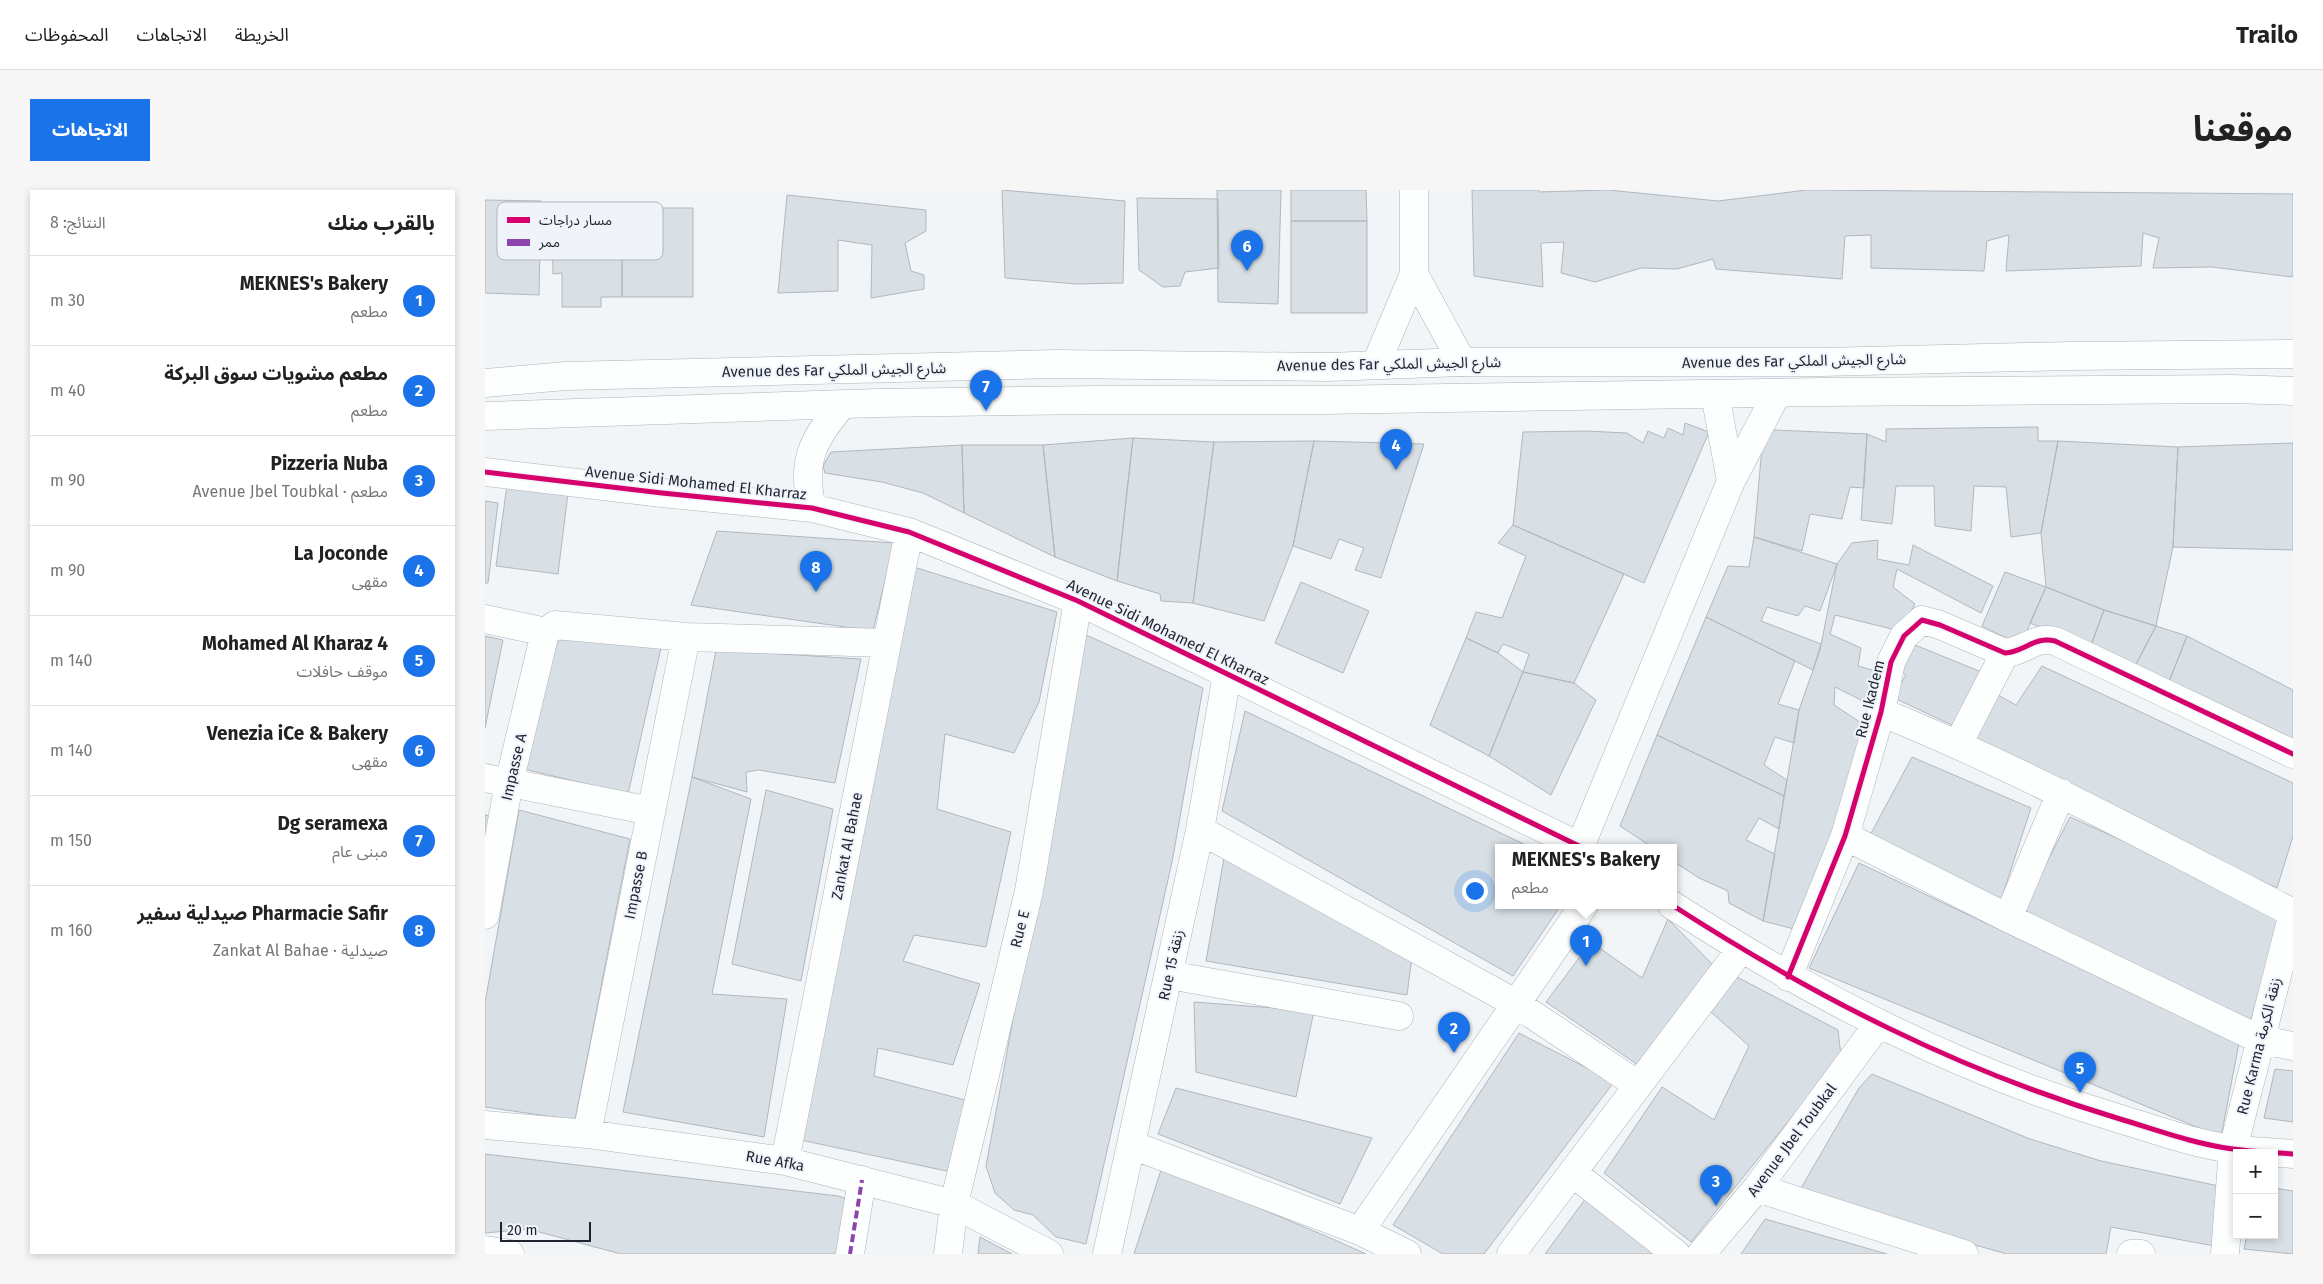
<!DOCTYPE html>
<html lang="ar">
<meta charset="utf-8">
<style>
body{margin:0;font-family:"Fira Sans","Noto Sans Arabic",sans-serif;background:#f6f6f6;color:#222;direction:rtl}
.controls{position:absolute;right:15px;bottom:15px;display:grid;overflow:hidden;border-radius:0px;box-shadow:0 2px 8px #0003}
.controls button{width:45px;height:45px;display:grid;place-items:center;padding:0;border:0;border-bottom:1px solid #e0e0e0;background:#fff;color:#222;font:25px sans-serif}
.scale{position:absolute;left:15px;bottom:12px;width:91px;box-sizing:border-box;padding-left:5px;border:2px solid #1e2531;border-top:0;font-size:14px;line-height:18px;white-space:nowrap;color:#1e2531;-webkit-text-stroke:4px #f0f4fa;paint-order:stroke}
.you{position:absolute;left:989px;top:700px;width:18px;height:18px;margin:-12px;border:4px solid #fff;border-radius:50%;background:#1a73e8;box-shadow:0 0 0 8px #1a73e833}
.badge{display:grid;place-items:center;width:32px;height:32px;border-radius:50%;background:#1a73e8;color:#fff;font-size:16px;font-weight:700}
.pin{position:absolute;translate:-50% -41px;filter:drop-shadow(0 1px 2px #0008)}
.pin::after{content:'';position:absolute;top:26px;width:18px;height:15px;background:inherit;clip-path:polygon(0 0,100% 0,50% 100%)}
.popup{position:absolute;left:1010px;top:654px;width:182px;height:65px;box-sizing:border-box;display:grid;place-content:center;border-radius:0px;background:#fff;filter:drop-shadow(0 1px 4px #0005);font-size:16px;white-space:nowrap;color:#767676}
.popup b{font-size:19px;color:#222}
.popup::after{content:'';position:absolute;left:50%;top:100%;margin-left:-10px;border:10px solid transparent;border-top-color:#fff}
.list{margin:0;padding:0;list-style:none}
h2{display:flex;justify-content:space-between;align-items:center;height:65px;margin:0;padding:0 20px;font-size:21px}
h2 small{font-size:16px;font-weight:400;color:#767676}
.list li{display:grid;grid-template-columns:32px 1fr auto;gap:15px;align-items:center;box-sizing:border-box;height:90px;padding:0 20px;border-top:1px solid #e0e0e0}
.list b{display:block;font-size:19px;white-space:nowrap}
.list p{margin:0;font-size:16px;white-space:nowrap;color:#767676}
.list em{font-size:16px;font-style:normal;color:#767676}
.map{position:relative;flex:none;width:1808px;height:1064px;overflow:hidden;direction:ltr;border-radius:0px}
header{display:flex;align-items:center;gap:30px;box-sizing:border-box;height:70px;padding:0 25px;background:#fff;border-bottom:1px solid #e0e0e0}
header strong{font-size:24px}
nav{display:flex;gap:28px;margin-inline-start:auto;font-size:18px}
.intro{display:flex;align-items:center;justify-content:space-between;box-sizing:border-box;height:120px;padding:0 30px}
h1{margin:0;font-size:35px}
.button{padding:12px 22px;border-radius:0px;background:#1a73e8;color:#fff;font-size:18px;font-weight:700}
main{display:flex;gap:30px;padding:0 30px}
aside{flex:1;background:#fff;border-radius:0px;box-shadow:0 2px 8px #0003}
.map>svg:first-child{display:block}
.building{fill:#d8e0e6;stroke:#b1b7bd}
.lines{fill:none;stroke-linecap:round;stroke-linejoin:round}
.minor-casing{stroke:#aeb3ba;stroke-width:29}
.major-casing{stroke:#aeb3ba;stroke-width:29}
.minor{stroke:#fdfefe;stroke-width:28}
.major{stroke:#fdfefe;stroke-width:28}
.quiet{stroke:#8e44ad;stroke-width:4;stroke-dasharray:8 4;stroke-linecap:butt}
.cycleway-casing{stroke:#f0f4fa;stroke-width:8}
.cycleway{stroke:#d6006c;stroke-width:5}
.labels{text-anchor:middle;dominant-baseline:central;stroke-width:4;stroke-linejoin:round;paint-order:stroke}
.street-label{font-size:15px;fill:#1e2531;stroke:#f0f4fa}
.key{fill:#f0f4fa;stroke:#b1b6be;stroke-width:1}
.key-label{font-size:14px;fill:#1e2531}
</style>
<header>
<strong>Trailo</strong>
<nav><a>الخريطة</a><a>الاتجاهات</a><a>المحفوظات</a></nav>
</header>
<div class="intro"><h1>موقعنا</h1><a class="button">الاتجاهات</a></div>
<main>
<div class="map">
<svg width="1808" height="1064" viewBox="0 0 1808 1064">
<rect width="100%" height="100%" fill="#f2f5f8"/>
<!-- building -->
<path class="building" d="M 517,0 L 640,11 L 638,93 L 591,94 L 520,88 Z
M 732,0 L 796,0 L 793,114 L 733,112 Z
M 806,0 L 881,0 L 882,31 L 806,31 Z
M 987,0 L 1054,0 L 1054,2 L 1123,0 L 1233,11 L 1322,0 L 1808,4 L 1808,84 L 1807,87 L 1727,77 L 1668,78 L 1674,48 L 1658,43 L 1656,76 L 1521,81 L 1524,45 L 1502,51 L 1499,81 L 1386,78 L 1386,45 L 1360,46 L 1357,89 L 1231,79 L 1228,69 L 1192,79 L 1156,78 L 1110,92 L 1076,83 L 1079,52 L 1056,53 L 1058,97 L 989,86 Z
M 302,5 L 441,20 L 441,41 L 420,53 L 426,81 L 439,85 L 439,99 L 386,108 L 387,55 L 353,50 L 353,101 L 293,103 Z
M 652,8 L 733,9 L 734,78 L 700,82 L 695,96 L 678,97 L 654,80 Z
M 0,10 L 56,11 L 54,105 L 0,103 Z
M 67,18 L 137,18 L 137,107 L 116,107 L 116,117 L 77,117 L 77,83 L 68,84 Z
M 137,18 L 208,18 L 208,107 L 137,107 Z
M 806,31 L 882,31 L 882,123 L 806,123 Z
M 1200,233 L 1224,242 L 1159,393 L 1028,335 L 1038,242 L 1101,241 L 1142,243 L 1158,253 L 1163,241 L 1179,248 L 1183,238 L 1198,245 Z
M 1553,237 L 1553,251 L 1573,251 L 1556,343 L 1526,347 L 1521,297 L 1489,296 L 1486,341 L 1450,336 L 1449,296 L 1411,296 L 1407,334 L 1376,330 L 1382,244 L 1401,252 L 1401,239 Z
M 1288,240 L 1382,244 L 1379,298 L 1365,297 L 1357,329 L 1325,324 L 1317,361 L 1269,347 L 1277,257 Z
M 648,248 L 632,391 L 570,367 L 558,255 Z
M 648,248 L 729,252 L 708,413 L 676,411 L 675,404 L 632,391 Z
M 829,251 L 939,254 L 896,388 L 870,380 L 879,358 L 854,349 L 846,369 L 808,356 Z
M 829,251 L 808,356 L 779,431 L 708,413 L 729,252 Z
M 1573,251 L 1693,257 L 1688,357 L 1671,436 L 1619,420 L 1561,397 L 1556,343 Z
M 1808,253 L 1808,360 L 1688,357 L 1693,257 Z
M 477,255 L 558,255 L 570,367 L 479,323 Z
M 477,255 L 479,323 L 438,303 L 397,292 L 340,283 L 338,276 L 346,262 Z
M 22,295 L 83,303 L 73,384 L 11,376 Z
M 0,311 L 13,313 L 3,393 L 0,393 Z
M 1028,335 L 1139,384 L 1089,493 L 1038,482 L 1044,464 L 1018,454 L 1013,463 L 981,448 L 991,422 L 1017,428 L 1041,366 L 1013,353 Z
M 232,341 L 409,353 L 388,441 L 206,415 Z
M 1269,347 L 1352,374 L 1335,421 L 1320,416 L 1313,426 L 1282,417 L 1276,431 L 1336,454 L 1328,480 L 1221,427 L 1243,376 L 1264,377 Z
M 1393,350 L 1392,369 L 1424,375 L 1428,355 L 1508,396 L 1496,423 L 1412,379 L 1408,397 L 1430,414 L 1415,441 L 1350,425 L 1345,444 L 1376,458 L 1373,476 L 1398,483 L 1386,515 L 1350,497 L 1349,515 L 1378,534 L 1386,543 L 1313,740 L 1278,731 L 1314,520 L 1335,460 L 1352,374 L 1367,353 Z
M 429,377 L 572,422 L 554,512 L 529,563 L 460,544 L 452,619 L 526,642 L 501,757 L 429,745 L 418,771 L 495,794 L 468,875 L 393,858 L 389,886 L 480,910 L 466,982 L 311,949 Z
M 1520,382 L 1561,397 L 1536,455 L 1497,436 Z
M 816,392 L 884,421 L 858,483 L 790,453 Z
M 1561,397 L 1619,420 L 1605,458 L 1545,433 Z
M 1619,420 L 1671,436 L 1648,480 L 1605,458 Z
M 1221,427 L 1310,471 L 1293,514 L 1314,520 L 1309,553 L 1290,547 L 1279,575 L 1302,590 L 1299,606 L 1172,545 Z
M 1671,436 L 1702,446 L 1683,494 L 1648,480 Z
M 70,442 L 176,458 L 143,604 L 39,579 Z
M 599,444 L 718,498 L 687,672 L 601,1054 L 571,1047 L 548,1025 L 529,1020 L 510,1003 L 501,976 Z
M 0,446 L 18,450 L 0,538 Z
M 1702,446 L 1808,500 L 1808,549 L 1683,494 Z
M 981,448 L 1013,463 L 1038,482 L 1004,566 L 945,535 Z
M 1425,453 L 1504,485 L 1473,538 L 1407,507 L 1421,485 L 1407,476 Z
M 231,460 L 376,469 L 350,593 L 274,580 L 261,582 L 262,602 L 207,587 Z
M 1557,476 L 1808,593 L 1808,646 L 1792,698 L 1479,553 L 1513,505 L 1531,515 Z
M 1038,482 L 1089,493 L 1111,510 L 1066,605 L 1004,566 Z
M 760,521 L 1045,657 L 1014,657 L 1014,715 L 1076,715 L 1028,786 L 737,621 Z
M 1172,545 L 1299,606 L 1294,639 L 1274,628 L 1261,650 L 1290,664 L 1278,731 L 1244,713 L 1243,701 L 1214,688 L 1188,671 L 1188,657 L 1167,657 L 1135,636 Z
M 1427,567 L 1546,618 L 1513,719 L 1383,649 Z
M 207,587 L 266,609 L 227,804 L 302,809 L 279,947 L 138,922 Z
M 281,600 L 348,619 L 316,791 L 247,774 Z
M 34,620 L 145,649 L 90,930 L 0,917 L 0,813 Z
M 0,625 L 7,626 L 0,653 Z
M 1585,627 L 1799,723 L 1765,833 L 1536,723 Z
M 740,662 L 927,767 L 922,805 L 721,771 Z
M 1374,673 L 1754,853 L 1736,947 L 1324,778 Z
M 1183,729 L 1228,775 L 1153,875 L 1061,812 L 1106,752 L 1157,788 Z
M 1252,787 L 1353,840 L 1356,866 L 1206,1052 L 1119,983 L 1177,897 L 1229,930 L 1264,856 L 1226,822 Z
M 709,812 L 829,821 L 811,907 L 711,882 Z
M 1034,843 L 1129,892 L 999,1064 L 958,1064 L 908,1035 Z
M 1790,879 L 1808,881 L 1808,932 L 1779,928 Z
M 1387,884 L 1545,949 L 1616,971 L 1734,996 L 1735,1057 L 1626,1037 L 1621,1064 L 1522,1064 L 1312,1005 L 1374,898 Z
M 691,898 L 887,948 L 855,1014 L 673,944 Z
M 0,964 L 353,1006 L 366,1010 L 358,1064 L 136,1064 L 43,1039 L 0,1043 Z
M 677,977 L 850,1050 L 881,1064 L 649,1064 Z
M 1789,998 L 1808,1001 L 1808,1064 L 1759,1059 L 1762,1045 L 1789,1045 Z
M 1106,1001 L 1188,1064 L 1060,1064 Z
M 1280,1029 L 1402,1064 L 1256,1064 Z
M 495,1047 L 527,1064 L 493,1064 Z"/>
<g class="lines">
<defs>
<path id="minor" d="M 929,84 L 977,172
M 891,174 L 929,84 L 929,0
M 1230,204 L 1246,291
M 0,282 L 177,303 L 327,318 L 424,342 L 593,411 L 1096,657
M 327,318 C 316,273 327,250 356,216
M 0,429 L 61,442
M 1396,522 C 1538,580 1672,653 1808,723
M 1473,554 L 1520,463
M 0,588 L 166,621
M 715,640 L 1030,813 L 1153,895
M 1360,646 L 1523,728 L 1776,850 L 1808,856
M 1095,657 L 1246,291 L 1292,203
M 1187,715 C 1330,807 1472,880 1635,929 C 1672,940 1709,954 1748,959 C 1768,962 1788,962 1808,964
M 0,725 L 24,593 L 59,447 L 61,442 L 70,435 L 201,447 L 401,453
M 1523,728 L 1576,603
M 684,785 L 914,826
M 1303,787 L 1360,646 L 1396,522 L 1406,472 L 1419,446 L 1437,430 L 1455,435 L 1520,463 C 1539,462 1549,446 1570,451 L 1808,564
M 0,935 L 102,944 L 300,971 L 469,1014 L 564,1064
M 102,944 L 201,447
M 647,955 L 875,1041 L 922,1064
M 300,971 L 424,342
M 1088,983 L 1191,1064
M 1272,998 L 1479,1064
M 875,1041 L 1099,715
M 0,1060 L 25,1064
M 365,1064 L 377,990
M 463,1064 L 469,1014 L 544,701 L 593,411
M 622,1064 L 715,640 L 742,485
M 1026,1064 L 1256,759
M 1216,1064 L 1272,998 L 1394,833
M 1646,1064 L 1656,1064
M 1740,1064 L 1748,959 L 1808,723"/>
<path id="major" d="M 0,193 L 81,186 L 571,174 L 843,177 L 977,172 L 1337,172 L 1584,166 L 1808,164
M 0,226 L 393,213 L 613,210 L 838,210 L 1336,202 L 1747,199 L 1808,201"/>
</defs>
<!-- minor casing -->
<use href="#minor" class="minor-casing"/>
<!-- major casing -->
<use href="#major" class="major-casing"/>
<!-- minor -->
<use href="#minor" class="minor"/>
<!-- major -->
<use href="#major" class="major"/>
<!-- quiet -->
<path class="quiet" d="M 365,1064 L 377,990"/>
<defs>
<path id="cycleway" d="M 0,282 L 177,303 L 327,318 L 424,342 L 593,411 L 1096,657
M 1187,715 C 1330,807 1472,880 1635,929 C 1672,940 1709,954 1748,959 C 1768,962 1788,962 1808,964
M 1303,787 L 1360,646 L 1396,522 L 1406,472 L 1419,446 L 1437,430 L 1455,435 L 1520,463 C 1539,462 1549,446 1570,451 L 1808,564"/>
</defs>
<!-- cycleway casing -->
<use href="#cycleway" class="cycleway-casing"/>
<!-- cycleway -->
<use href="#cycleway" class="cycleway"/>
</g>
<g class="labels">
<!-- street labels -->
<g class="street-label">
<text transform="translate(1309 171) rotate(-1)">Avenue des Far شارع الجيش الملكي</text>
<text transform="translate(904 174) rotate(-1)">Avenue des Far شارع الجيش الملكي</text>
<text transform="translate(349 180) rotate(-1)">Avenue des Far شارع الجيش الملكي</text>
<text transform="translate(211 293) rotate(6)">Avenue Sidi Mohamed El Kharraz</text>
<text transform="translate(683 442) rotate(26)">Avenue Sidi Mohamed El Kharraz</text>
<text transform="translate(1385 509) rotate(-76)">Rue Ikadem</text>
<text transform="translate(29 577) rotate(-77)">Impasse A</text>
<text transform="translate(362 656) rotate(-79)">Zankat Al Bahae</text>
<text transform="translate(151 695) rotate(-79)">Impasse B</text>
<text transform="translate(535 739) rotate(-76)">Rue E</text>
<text transform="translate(686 775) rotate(-78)">Rue 15 زنقة</text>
<text transform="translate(1774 856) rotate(-76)">Rue Karma زنقة الكرمة</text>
<text transform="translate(1307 950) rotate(-53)">Avenue Jbel Toubkal</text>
<text transform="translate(290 971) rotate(10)">Rue Afka</text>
</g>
</g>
<!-- legend -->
<rect x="12" y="12" width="166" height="58" rx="8" class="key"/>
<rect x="22" y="27" width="23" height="6" fill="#d6006c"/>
<rect x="22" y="49" width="23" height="7" fill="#8e44ad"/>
<g class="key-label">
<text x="54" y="35">مسار دراجات</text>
<text x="54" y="57">ممر</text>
</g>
</svg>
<div class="controls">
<button>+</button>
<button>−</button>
</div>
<div class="scale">20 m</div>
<div class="you"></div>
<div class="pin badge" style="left:1101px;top:776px">1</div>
<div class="popup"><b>MEKNES's Bakery</b>مطعم</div>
<div class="pin badge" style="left:969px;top:863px">2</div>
<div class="pin badge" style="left:1231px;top:1016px">3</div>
<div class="pin badge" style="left:911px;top:280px">4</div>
<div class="pin badge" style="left:1595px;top:903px">5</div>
<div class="pin badge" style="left:762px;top:81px">6</div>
<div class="pin badge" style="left:501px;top:221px">7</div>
<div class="pin badge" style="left:331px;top:402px">8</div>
</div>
<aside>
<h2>بالقرب منك<small>النتائج: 8</small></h2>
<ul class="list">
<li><span class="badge">1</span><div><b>MEKNES's Bakery</b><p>مطعم</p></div><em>30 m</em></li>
<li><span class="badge">2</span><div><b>مطعم مشويات سوق البركة</b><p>مطعم</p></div><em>40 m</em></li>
<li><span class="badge">3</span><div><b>Pizzeria Nuba</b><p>مطعم · Avenue Jbel Toubkal</p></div><em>90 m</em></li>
<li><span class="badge">4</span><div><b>La Joconde</b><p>مقهى</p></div><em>90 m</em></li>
<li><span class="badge">5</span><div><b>Mohamed Al Kharaz 4</b><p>موقف حافلات</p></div><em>140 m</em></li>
<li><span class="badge">6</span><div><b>Venezia iCe &amp; Bakery</b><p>مقهى</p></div><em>140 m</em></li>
<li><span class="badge">7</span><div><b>Dg seramexa</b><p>مبنى عام</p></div><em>150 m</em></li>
<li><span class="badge">8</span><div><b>Pharmacie Safir صيدلية سفير</b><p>صيدلية · Zankat Al Bahae</p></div><em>160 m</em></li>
</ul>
</aside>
</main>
